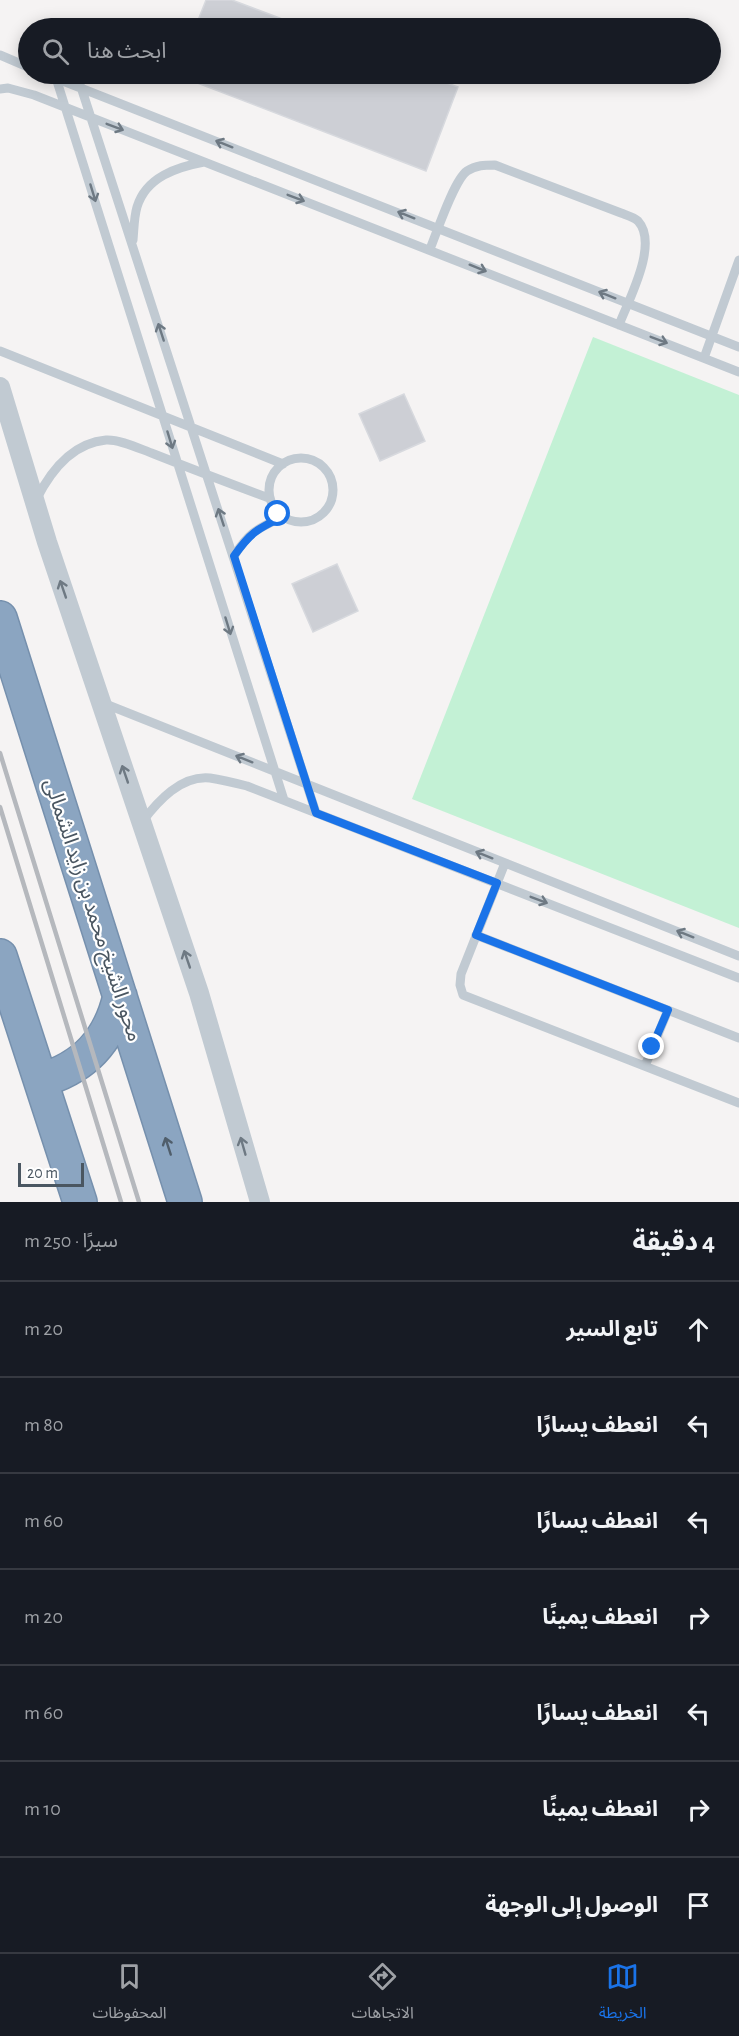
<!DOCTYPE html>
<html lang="ar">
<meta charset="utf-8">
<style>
body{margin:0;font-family:"Alegreya Sans","Noto Sans Arabic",sans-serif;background:#20242c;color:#f1f3f6;direction:rtl}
.scale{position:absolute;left:18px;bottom:15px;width:66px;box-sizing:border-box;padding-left:6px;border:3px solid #4a5661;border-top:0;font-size:16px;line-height:21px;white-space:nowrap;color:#4a5661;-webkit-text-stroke:4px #fff;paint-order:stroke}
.stop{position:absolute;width:18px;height:18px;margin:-14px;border:4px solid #1a73e8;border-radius:50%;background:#fff}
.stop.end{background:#1a73e8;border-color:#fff;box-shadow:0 2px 6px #0008}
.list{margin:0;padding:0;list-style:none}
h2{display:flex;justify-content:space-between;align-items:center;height:78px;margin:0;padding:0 24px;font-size:26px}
h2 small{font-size:20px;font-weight:400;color:#9ea1a6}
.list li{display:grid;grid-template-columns:39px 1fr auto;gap:18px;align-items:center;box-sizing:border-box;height:96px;padding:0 24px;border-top:2px solid #363941}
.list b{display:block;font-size:22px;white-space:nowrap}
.list em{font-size:20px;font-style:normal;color:#9ea1a6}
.icon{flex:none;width:33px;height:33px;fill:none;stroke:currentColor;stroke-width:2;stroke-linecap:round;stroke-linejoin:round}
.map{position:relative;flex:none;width:739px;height:1202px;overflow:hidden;direction:ltr}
.search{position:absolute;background:#171b24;box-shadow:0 3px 15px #0003;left:18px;right:18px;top:18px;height:66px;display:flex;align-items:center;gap:15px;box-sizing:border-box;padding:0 21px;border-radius:33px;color:#9ea1a6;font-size:22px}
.sheet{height:750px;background:#171b24}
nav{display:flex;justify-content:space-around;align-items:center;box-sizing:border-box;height:84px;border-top:2px solid #363941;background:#171b24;font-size:16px;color:#9ea1a6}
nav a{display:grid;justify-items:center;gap:3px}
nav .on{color:#1a73e8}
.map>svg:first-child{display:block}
.green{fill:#c3f1d5}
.building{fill:#cdcfd5;stroke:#d7d9de;stroke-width:1.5}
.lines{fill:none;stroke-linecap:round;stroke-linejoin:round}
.highway-casing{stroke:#7690ad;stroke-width:36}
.lane{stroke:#c1cad2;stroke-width:9}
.street{stroke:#c1cad2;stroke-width:20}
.highway{stroke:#8ba5c1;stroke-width:33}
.rail{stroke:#b5b8bd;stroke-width:4.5}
.oneway{stroke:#6e7983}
.oneway2{stroke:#505e6b}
.route{stroke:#1a73e8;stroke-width:8}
.labels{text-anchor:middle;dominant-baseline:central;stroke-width:4.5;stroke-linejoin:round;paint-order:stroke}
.street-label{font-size:21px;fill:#4a5661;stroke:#fff}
</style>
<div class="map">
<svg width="739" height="1202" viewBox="0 0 739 1202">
<rect width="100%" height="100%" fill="#f5f3f3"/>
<!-- green -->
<path class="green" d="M 593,337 L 739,395 L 739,928 L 412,799 Z"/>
<!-- building -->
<path class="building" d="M 206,0 L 232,0 L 306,28 L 195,28 Z
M 174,74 L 422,74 L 458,87 L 426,171 Z
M 404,394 L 425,441 L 380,461 L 359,414 Z
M 337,564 L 358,611 L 313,632 L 292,584 Z"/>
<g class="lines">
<defs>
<path id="highway" d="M 0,618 L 185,1202
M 0,956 L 80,1202
M 41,1080 C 84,1068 110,1040 120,996"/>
</defs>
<!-- highway casing -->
<use href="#highway" class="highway-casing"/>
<!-- lane -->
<path class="lane" d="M 0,55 L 28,67
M 45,74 L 739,347
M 56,78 L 284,800
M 81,87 L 316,813
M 0,89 L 8,88 L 34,95 L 739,372
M 133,240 C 134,229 134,217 137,207 C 146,177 177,167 204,162
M 430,249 C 437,232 454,180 467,171 C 476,165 485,165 495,165 L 621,213 C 626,215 634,217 638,221 C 659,244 629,299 619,325
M 0,351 L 283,464
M 704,358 L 739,260
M269 490a32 32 0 1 1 64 0a32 32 0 1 1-64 0Z
M 36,500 C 50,472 72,443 106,440 C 120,439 140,449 154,454 C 192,469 231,484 269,498
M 234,556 C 249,532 257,529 282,517
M 103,703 L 739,956
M 142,822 C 158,801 181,775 210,778 C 223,780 235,783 247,786 L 739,978
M 505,863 L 461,974 L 460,985 L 463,995 L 739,1103
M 476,935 L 739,1038
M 645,1066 L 668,1010"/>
<!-- street -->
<path class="street" d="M 0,387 L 47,542 L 199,993 L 260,1202"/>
<!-- highway -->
<use href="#highway" class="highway"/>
<!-- rail -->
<path class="rail" d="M 0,753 L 139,1202
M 0,807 L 121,1202"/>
</g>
<!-- one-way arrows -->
<defs><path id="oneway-shaft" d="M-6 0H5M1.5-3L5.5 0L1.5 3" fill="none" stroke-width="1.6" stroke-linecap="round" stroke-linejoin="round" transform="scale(1.5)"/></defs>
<g class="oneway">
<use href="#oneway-shaft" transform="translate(115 127) rotate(21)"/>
<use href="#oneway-shaft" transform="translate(224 144) rotate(-158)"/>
<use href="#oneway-shaft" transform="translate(93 193) rotate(73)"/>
<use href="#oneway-shaft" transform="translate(296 198) rotate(21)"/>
<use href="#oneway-shaft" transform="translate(406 215) rotate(-158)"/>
<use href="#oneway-shaft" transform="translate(478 268) rotate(22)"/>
<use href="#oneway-shaft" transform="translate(607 295) rotate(-158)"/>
<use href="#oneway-shaft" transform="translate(161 332) rotate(-108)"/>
<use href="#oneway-shaft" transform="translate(659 340) rotate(21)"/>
<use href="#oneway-shaft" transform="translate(170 440) rotate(73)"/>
<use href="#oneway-shaft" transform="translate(221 517) rotate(-108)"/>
<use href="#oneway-shaft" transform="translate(63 589) rotate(-109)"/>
<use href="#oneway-shaft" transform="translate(228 626) rotate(73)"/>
<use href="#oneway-shaft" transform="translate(244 759) rotate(-158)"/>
<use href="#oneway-shaft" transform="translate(125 774) rotate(-109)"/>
<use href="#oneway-shaft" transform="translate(484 855) rotate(-158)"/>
<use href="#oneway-shaft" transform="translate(539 900) rotate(21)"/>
<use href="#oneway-shaft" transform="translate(685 934) rotate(-158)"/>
<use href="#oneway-shaft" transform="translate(187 959) rotate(-109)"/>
<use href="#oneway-shaft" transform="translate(243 1146) rotate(-106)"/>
</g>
<use class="oneway2" href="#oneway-shaft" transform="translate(168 1146) rotate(-108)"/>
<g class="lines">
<!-- route -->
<path class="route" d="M 278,514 L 282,517 C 257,529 250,533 234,556 L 316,813 L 497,883 L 476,935 L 668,1010 L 652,1047"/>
</g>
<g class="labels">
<!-- street labels -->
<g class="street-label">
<text transform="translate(93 910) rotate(72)">محور الشيخ محمد بن زايد الشمالى</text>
</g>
</g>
</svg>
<div class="scale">20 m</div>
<div class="stop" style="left:278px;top:514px"></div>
<div class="stop end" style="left:652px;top:1047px"></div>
<div class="search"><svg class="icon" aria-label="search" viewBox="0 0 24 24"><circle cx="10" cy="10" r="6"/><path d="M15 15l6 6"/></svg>ابحث هنا</div>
</div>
<section class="sheet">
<h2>4 دقيقة<small>سيرًا · 250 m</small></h2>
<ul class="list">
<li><svg class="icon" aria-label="ahead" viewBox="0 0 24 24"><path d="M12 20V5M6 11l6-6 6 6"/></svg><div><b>تابع السير</b></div><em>20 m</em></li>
<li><svg class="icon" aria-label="left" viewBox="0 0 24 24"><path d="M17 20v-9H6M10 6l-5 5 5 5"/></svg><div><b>انعطف يسارًا</b></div><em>80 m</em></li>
<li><svg class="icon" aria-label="left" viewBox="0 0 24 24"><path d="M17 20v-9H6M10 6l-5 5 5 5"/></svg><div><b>انعطف يسارًا</b></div><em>60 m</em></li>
<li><svg class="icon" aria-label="right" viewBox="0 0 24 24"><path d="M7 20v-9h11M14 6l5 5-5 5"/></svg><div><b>انعطف يمينًا</b></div><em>20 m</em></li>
<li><svg class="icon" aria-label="left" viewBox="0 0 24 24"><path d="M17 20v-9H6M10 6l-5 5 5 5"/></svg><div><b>انعطف يسارًا</b></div><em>60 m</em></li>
<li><svg class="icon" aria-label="right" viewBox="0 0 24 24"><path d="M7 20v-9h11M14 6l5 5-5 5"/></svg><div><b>انعطف يمينًا</b></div><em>10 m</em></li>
<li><svg class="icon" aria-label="arrive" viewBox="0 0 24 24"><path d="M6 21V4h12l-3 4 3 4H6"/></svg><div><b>الوصول إلى الوجهة</b></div></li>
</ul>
</section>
<nav>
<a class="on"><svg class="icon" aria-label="map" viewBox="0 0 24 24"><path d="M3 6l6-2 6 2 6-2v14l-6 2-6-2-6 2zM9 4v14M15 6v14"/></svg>الخريطة</a>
<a><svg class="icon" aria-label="directions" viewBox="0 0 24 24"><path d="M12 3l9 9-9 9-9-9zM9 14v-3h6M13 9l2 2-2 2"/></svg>الاتجاهات</a>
<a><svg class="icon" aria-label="saved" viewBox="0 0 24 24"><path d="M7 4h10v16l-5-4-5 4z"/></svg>المحفوظات</a>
</nav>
